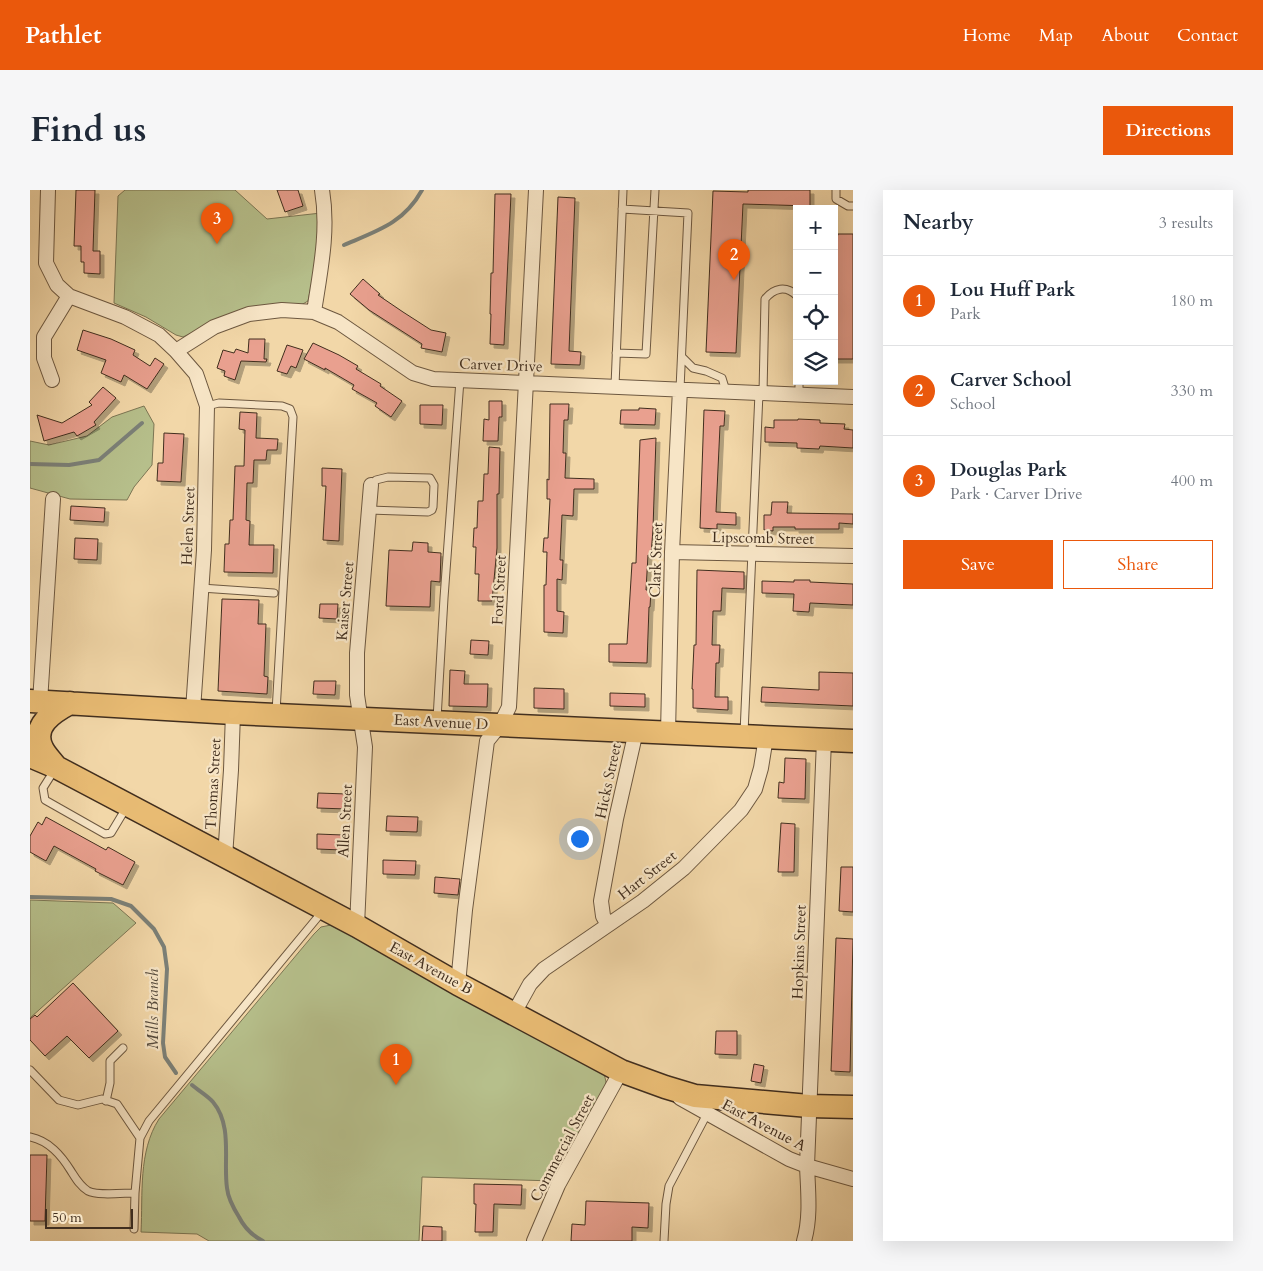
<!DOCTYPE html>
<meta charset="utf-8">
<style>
body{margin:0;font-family:Cardo,serif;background:#f6f6f7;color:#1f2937}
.controls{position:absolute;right:15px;top:15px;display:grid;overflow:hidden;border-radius:0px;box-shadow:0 5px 20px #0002}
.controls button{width:45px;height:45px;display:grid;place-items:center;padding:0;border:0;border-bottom:1px solid #e0e1e3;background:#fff;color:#1f2937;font:25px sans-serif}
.scale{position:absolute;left:15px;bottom:12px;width:88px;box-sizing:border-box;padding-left:5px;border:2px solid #412e1e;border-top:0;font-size:14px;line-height:18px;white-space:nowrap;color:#412e1e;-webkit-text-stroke:4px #f7e5c6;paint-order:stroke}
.you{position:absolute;left:549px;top:648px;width:18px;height:18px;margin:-12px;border:4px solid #fff;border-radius:50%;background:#1a73e8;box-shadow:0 0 0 8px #1a73e833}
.badge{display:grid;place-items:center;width:32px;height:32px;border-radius:50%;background:#ea580c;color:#fff;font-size:16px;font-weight:700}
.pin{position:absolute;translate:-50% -41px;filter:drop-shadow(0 1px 2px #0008)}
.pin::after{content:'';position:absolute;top:26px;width:18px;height:15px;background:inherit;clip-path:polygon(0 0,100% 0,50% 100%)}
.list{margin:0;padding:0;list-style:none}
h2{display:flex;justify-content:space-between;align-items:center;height:65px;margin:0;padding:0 20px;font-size:21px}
h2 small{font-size:16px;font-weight:400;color:#747a83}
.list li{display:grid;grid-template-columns:32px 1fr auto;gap:15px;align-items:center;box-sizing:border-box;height:90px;padding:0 20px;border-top:1px solid #e0e1e3}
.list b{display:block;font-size:19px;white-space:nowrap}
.list p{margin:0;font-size:16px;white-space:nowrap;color:#747a83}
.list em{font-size:16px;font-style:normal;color:#747a83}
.actions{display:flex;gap:10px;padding:15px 20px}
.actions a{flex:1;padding:11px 0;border:1px solid #ea580c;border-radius:0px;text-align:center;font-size:18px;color:#ea580c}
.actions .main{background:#ea580c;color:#fff}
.icon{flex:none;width:28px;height:28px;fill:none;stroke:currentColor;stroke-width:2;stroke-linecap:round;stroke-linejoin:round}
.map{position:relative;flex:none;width:823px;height:1051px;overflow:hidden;border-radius:0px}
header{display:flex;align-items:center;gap:30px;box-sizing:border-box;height:70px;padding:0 25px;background:#ea580c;color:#fff}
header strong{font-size:24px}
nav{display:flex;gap:28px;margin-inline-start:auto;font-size:18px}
.intro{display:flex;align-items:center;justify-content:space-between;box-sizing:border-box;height:120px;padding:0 30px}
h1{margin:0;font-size:35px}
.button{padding:12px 22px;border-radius:0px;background:#ea580c;color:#fff;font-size:18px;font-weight:700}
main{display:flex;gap:30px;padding:0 30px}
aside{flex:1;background:#fff;border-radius:0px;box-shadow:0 5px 20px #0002}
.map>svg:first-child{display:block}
.green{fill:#b6bf8b;stroke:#7c7654}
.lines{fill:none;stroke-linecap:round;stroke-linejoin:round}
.stream{stroke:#7b8078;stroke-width:4}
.building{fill:#e9a08f;stroke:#412e1e;filter:url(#shadow)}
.service-casing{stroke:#6d5840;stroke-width:9}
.minor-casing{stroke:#6d5840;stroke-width:16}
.primary-casing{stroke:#412e1e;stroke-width:25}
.service{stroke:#f7e5c6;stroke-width:7}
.minor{stroke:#f7e5c6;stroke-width:14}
.primary{stroke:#e9bc74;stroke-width:22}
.labels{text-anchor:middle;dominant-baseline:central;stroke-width:4.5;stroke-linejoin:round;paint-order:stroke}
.street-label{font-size:15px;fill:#412e1e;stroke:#f7e5c6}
.water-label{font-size:16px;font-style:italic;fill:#54493c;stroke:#f7e5c6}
</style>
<header>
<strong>Pathlet</strong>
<nav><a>Home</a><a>Map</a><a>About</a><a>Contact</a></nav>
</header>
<div class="intro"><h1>Find us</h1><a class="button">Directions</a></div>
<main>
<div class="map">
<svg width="823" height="1051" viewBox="0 0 823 1051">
<defs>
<filter id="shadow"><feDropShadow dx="4" dy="4" stdDeviation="0" flood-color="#0004"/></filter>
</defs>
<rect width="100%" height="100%" fill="#f2d7a8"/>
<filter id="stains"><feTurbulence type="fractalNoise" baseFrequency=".004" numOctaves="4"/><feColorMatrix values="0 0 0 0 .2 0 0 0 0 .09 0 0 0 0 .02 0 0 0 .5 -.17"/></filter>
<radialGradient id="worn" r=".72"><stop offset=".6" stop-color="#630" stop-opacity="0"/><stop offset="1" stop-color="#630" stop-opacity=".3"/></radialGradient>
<!-- green -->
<path class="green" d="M 95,0 L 205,0 L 237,29 L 291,23 L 285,77 L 278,111 L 271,115 L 199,125 L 153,147 L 146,145 L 116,127 L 84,113 L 88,6 Z
M 114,216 L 124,234 L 122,275 L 104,297 L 97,310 L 40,309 L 0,298 L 0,251 L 19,255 L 57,246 L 82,227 Z
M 0,710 L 83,713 L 106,733 L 0,828 Z
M 301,735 L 574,883 L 576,892 L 575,897 L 524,991 L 392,987 L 389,1051 L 179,1051 L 167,1044 L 111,1042 C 113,1004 108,962 129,929 L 284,744 L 291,737 Z"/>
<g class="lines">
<!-- stream -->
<path class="stream" d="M 314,55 C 347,41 374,33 392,0
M 0,274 L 39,275 L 69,270 L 112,233
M 0,707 L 81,709 L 101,716 L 124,739 L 134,757 L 137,779 L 133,853 L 135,867 L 146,883
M 162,895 C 169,901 178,906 183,912 C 203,936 193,971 197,998 C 198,1008 204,1019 209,1027 C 214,1037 223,1046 233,1051"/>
</g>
<!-- building -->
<path class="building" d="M 46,0 L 65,0 L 63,61 L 70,61 L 70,84 L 54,83 L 54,72 L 51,72 L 51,56 L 44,56 Z
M 247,0 L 268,0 L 273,16 L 255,22 Z
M 718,0 L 780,0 L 780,16 L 713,14 L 706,163 L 676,162 L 683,1 L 718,2 Z
M 465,4 L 481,4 L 474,155 L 460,154 L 461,124 L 460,124 L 461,83 L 463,83 Z
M 528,7 L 545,8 L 539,161 L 551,162 L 550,175 L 521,174 Z
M 808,44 L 823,44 L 823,169 L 804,169 L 804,48 L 807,48 Z
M 333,89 L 350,104 L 348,105 L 373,122 L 401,140 L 416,143 L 412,162 L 391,158 L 392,154 L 339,120 L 320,104 Z
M 53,140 L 81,149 L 105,160 L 103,165 L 120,176 L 125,168 L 134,174 L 117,199 L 94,185 L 91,192 L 71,183 L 76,170 L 47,160 Z
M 219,149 L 235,149 L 234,169 L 237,169 L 236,172 L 211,171 L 205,190 L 194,186 L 195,181 L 187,178 L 193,160 L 204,163 L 206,159 L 218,163 Z
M 283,153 L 309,165 L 328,176 L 326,179 L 351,194 L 350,196 L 372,211 L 361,227 L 345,216 L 347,213 L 322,199 L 324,195 L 295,178 L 295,180 L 274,169 Z
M 257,155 L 273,160 L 266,178 L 261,176 L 257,184 L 247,181 Z
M 73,197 L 86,208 L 64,232 L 66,235 L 47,246 L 44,242 L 14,251 L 7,225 L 32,233 L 62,215 L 59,212 Z
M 459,211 L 472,211 L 472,227 L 469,227 L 468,251 L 453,251 L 454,229 L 459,230 Z
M 520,214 L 539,214 L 538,230 L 534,230 L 533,263 L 536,263 L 535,288 L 564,289 L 564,299 L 544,299 L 543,326 L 532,325 L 530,370 L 533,370 L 532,390 L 527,389 L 527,421 L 534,422 L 533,443 L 514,442 L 514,395 L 516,395 L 517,362 L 513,362 L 514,348 L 518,348 L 520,309 L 517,309 L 517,289 L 519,290 Z
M 390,215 L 413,215 L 412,235 L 390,234 Z
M 609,218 L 626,219 L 625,235 L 590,234 L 591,220 L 609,220 Z
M 674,220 L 695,221 L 694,236 L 690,236 L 686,322 L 706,323 L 706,335 L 687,334 L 687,339 L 670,338 Z
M 210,222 L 227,223 L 226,248 L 248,249 L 247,260 L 237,260 L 236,270 L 224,270 L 223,293 L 217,293 L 216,330 L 220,331 L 219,355 L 244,355 L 243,383 L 194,382 L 195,354 L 199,354 L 200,330 L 203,330 L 205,276 L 214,276 L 215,240 L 209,239 Z
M 768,229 L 790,230 L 790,233 L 815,234 L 814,239 L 823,240 L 823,258 L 790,256 L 789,259 L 767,258 L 767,253 L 735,252 L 735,237 L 744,238 L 744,230 L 768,230 Z
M 134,243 L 154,244 L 151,292 L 127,291 L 128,273 L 133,273 Z
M 626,248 L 623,339 L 621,365 L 618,365 L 616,400 L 621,400 L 620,417 L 619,417 L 617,473 L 579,472 L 579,454 L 597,454 L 602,373 L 606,373 L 610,250 Z
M 459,257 L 470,258 L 469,304 L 467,304 L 467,358 L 462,411 L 448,411 L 449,384 L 445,384 L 446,357 L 443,357 L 444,338 L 447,338 L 448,311 L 453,311 L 454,284 L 458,284 Z
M 292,278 L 312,279 L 309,351 L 293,350 L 296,296 L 292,296 Z
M 742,312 L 758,312 L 757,323 L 823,324 L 823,334 L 809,333 L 809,339 L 765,339 L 765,337 L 743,337 L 743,341 L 734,340 L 734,325 L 741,325 Z
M 41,316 L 75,318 L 74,332 L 40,330 Z
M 45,348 L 68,349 L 67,370 L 44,369 Z
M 383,352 L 398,353 L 398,362 L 411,363 L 410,392 L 401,391 L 400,417 L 356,416 L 359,360 L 382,361 Z
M 667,380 L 714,382 L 714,399 L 692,398 L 691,421 L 683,421 L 682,455 L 690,455 L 689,473 L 686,473 L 685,507 L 698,507 L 698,520 L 663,518 L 663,499 L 662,499 L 664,455 L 666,455 Z
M 764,390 L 780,390 L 780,392 L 823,394 L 823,415 L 780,413 L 779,422 L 763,421 L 764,404 L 732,403 L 732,391 L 764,392 Z
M 192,409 L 229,410 L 228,434 L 236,434 L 234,486 L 238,487 L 237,504 L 188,501 Z
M 290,414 L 308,414 L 307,429 L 289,428 Z
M 441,450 L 459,451 L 458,465 L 440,464 Z
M 420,480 L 435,481 L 434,494 L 458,494 L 457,517 L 419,516 Z
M 789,482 L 823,483 L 823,516 L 731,512 L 732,497 L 789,500 Z
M 284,491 L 306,491 L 305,505 L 283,504 Z
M 504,498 L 534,499 L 534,519 L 504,518 Z
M 580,503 L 615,504 L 615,517 L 580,516 Z
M 755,568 L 776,569 L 775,609 L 748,608 L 749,592 L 754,593 Z
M 288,603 L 317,604 L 317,619 L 287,618 Z
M 357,626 L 388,627 L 387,642 L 356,641 Z
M 16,627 L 76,660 L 78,657 L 105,672 L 93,695 L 65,681 L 66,679 L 24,656 L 16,671 L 0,662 L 0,646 L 8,632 L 12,635 Z
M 751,633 L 765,634 L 764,682 L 748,682 Z
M 287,644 L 313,645 L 312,660 L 287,659 Z
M 353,670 L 386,671 L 385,685 L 353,684 Z
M 811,677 L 823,677 L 823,722 L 809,721 Z
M 405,687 L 430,689 L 428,705 L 404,703 Z
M 806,748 L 823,749 L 820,882 L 801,881 Z
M 43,793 L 88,841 L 59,868 L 37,846 L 15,866 L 0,850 L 0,829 L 5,825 L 7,827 Z
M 686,841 L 707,841 L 707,865 L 685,864 Z
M 724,874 L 734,876 L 731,893 L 721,891 Z
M 0,965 L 17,965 L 15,1031 L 0,1031 Z
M 444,994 L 492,995 L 491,1015 L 464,1014 L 463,1042 L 445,1042 L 446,1014 L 444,1014 Z
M 556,1011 L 619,1013 L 618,1038 L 602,1037 L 602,1051 L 541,1051 L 542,1034 L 555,1035 Z
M 393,1036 L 412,1037 L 412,1051 L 392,1051 Z"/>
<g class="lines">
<defs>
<path id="service" d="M 806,0 L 806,9 L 818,16 L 823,16
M 592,19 L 658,23 L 650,199
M 586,163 L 616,164 L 625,0
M 652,167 L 663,178 L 676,181 L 692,188 L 696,201
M 585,196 L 593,0
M 733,203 L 735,109 C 744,98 756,95 767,106
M 769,205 L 769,191
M 177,216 L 189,213 L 252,216 L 260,219 L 263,227 L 246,522
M 339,320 L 398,322 L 402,320 L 403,317 L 404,295 L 400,288 L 358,287 L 346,290 L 341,295
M 171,398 L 244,403
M 407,529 L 414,408 L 430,190
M 714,543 L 729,203
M 25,579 L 13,598 L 15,610 L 75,644 L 81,643 L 96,618
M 0,880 L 29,910 L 48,915 L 72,909 L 87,914 L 110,948
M 76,911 L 80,893 L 80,871 L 93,858
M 0,947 C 19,951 31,965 41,981 C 46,989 50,996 58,1001 C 67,1006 94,1003 105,1003
M 104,1039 L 105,1003 L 110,948 L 119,931 L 292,722
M 634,1051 L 636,1014 L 639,996 L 678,922"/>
<path id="minor" d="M 18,0 L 16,73 L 27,95 L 39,106 L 95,127 L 129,145 L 146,161 L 166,184 L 177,216 L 174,360 L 163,520
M 284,122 C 290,82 299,41 292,0
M 146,161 L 184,137 L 219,124 L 252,120 L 284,122 L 308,132 L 383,183 L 403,189 L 823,207
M 22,190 L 14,168 L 14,147 L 39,106
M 642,362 L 823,366
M 10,512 L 23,309
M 638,543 L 642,362 L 650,199
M 195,667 L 201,580 L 203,523
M 578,735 L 573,726 L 571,711 L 586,629 L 606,541
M 327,736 L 335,557 L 327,505 L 327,463 L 341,295
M 428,794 L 435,720 L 457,551 L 470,535 L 479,517 L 506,0
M 484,823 L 500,794 L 514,779 L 613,711 L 654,678 L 711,620 L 725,599 L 731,578 L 736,547
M 650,908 L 759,969 L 777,976 L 823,989
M 504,1051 L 528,995 L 591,881
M 774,1051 C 781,1027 778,1001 777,976 L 794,550"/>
<path id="primary" d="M 0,511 L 203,523 L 823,551
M 0,566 L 26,577 L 327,736 L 428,794 L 591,881 L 635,897 L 665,906 L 779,916 L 823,917
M 26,577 C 22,571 15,565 12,558 C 1,536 23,522 40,513"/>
</defs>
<!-- service casing -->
<use href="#service" class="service-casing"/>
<!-- minor casing -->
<use href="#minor" class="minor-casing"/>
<!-- primary casing -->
<use href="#primary" class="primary-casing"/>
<!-- service -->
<use href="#service" class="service"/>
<!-- minor -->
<use href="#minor" class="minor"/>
<!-- primary -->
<use href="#primary" class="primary"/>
</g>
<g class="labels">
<!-- street labels -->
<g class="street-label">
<text transform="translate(471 175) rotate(2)">Carver Drive</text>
<text transform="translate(158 336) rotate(-88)">Helen Street</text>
<text transform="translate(733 348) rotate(1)">Lipscomb Street</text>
<text transform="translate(626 370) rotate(-88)">Clark Street</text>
<text transform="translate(469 400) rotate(-87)">Ford Street</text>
<text transform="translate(315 411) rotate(-85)">Kaiser Street</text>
<text transform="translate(411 532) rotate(3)">East Avenue D</text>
<text transform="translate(578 591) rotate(-78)">Hicks Street</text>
<text transform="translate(183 594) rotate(-87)">Thomas Street</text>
<text transform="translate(315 631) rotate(-87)">Allen Street</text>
<text transform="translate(617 685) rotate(-38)">Hart Street</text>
<text transform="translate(769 762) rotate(-88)">Hopkins Street</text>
<text transform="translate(401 778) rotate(29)">East Avenue B</text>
<text transform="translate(734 935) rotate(28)">East Avenue A</text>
<text transform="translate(532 958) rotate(-62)">Commercial Street</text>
</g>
<!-- water labels -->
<g class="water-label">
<text transform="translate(123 819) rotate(-90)">Mills Branch</text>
</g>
</g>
<rect width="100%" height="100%" filter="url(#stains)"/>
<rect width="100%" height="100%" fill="url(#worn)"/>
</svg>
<div class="controls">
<button>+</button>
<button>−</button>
<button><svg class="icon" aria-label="locate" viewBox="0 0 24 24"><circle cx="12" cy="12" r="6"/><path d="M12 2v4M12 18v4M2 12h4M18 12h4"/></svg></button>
<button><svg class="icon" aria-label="layers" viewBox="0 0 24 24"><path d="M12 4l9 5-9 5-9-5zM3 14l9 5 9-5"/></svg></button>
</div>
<div class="scale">50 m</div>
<div class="you"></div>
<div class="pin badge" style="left:366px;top:895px">1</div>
<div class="pin badge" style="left:704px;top:90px">2</div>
<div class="pin badge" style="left:187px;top:54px">3</div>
</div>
<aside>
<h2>Nearby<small>3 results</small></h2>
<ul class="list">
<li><span class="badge">1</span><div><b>Lou Huff Park</b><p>Park</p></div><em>180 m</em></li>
<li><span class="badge">2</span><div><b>Carver School</b><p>School</p></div><em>330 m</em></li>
<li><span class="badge">3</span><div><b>Douglas Park</b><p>Park · Carver Drive</p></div><em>400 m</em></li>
</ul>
<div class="actions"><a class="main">Save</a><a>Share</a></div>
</aside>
</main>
